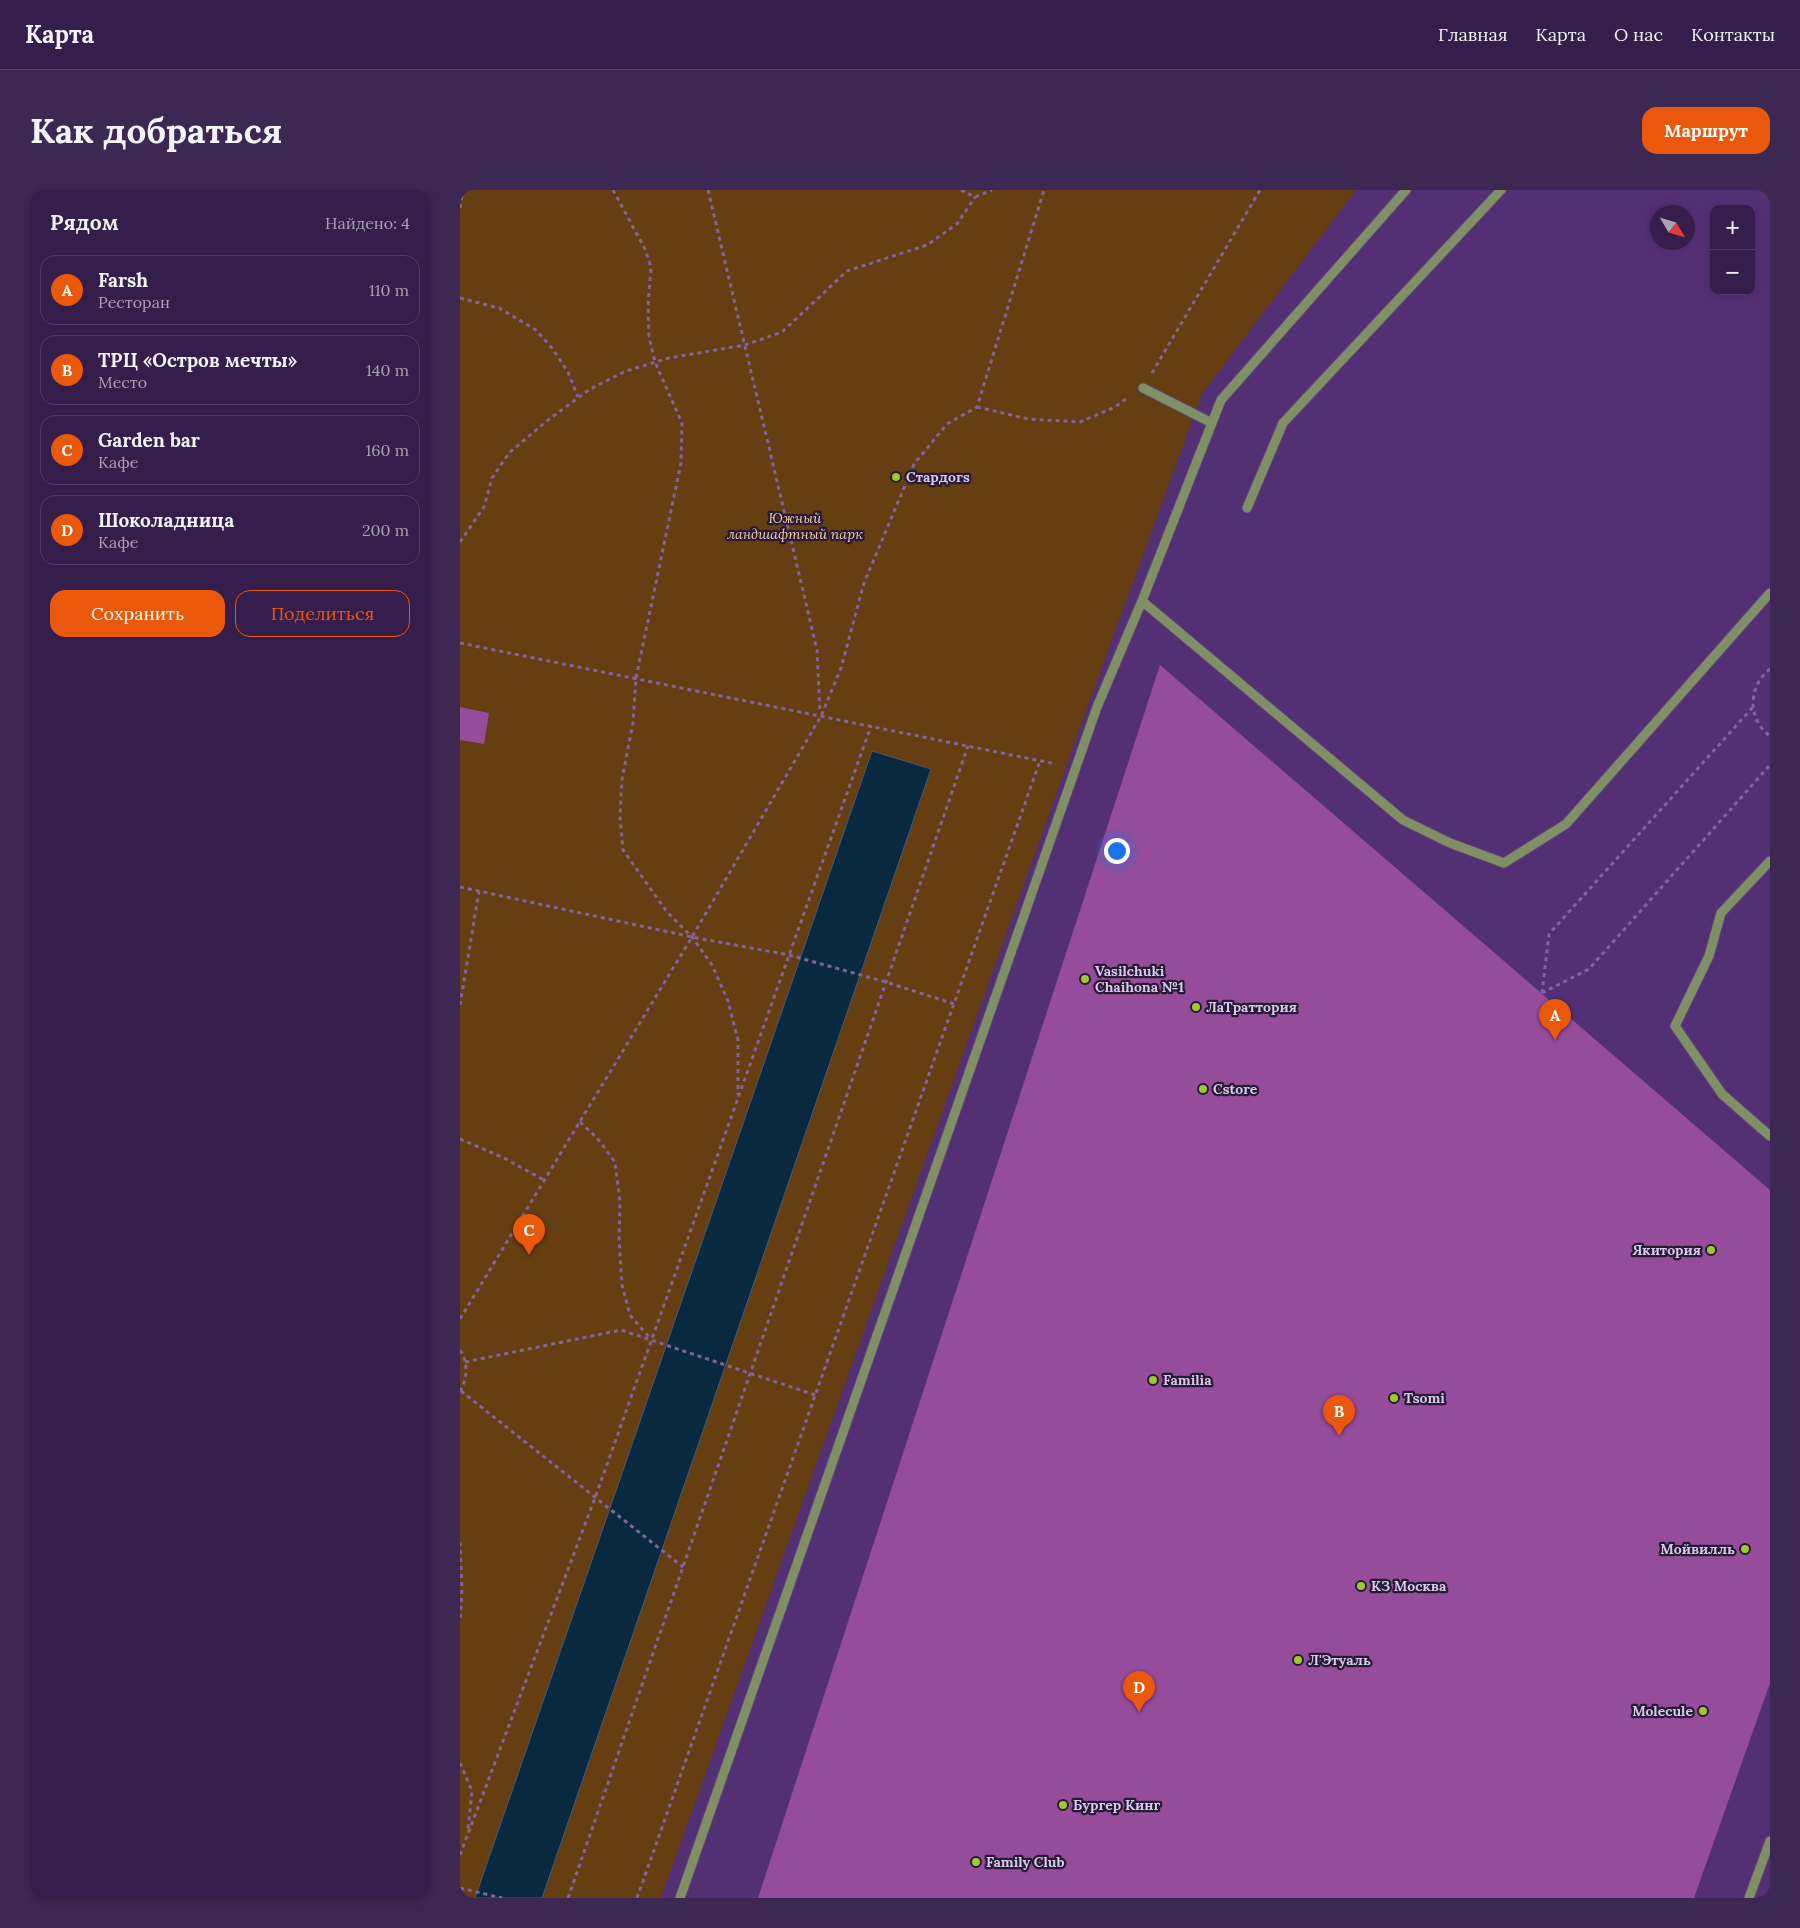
<!DOCTYPE html>
<html lang="ru">
<meta charset="utf-8">
<style>
body{margin:0;font-family:Lora,serif;background:#3d2753;color:#f1f3f6}
.controls{position:absolute;right:15px;top:15px;display:grid;overflow:hidden;border-radius:10px;box-shadow:0 2px 8px #0003}
.controls button{width:45px;height:45px;display:grid;place-items:center;padding:0;border:0;border-bottom:1px solid #4f3c64;background:#351e4c;color:#f1f3f6;font:25px sans-serif}
.compass{position:absolute;left:1190px;top:15px;width:45px;height:45px;border-radius:50%;background:#351e4c;box-shadow:0 2px 8px #0003;rotate:128deg}
.you{position:absolute;left:656px;top:660px;width:18px;height:18px;margin:-12px;border:4px solid #fff;border-radius:50%;background:#1a73e8;box-shadow:0 0 0 8px #1a73e833}
.badge{display:grid;place-items:center;width:32px;height:32px;border-radius:50%;background:#ea580c;color:#fff;font-size:16px;font-weight:700}
.pin{position:absolute;translate:-50% -41px;filter:drop-shadow(0 1px 2px #0008)}
.pin::after{content:'';position:absolute;top:26px;width:18px;height:15px;background:inherit;clip-path:polygon(0 0,100% 0,50% 100%)}
.list{margin:0;padding:0;list-style:none}
h2{display:flex;justify-content:space-between;align-items:center;height:65px;margin:0;padding:0 20px;font-size:21px}
h2 small{font-size:16px;font-weight:400;color:#aaa2b5}
.list li{display:grid;grid-template-columns:32px 1fr auto;gap:15px;align-items:center;box-sizing:border-box;height:70px;margin:0 10px 10px;padding:0 10px;border:1px solid #4f3c64;border-radius:15px}
.list b{display:block;font-size:19px;white-space:nowrap}
.list p{margin:0;font-size:16px;white-space:nowrap;color:#aaa2b5}
.list em{font-size:16px;font-style:normal;color:#aaa2b5}
.actions{display:flex;gap:10px;padding:15px 20px}
.actions a{flex:1;padding:11px 0;border:1px solid #ea580c;border-radius:15px;text-align:center;font-size:18px;color:#ea580c}
.actions .main{background:#ea580c;color:#fff}
.map{position:relative;flex:none;width:1310px;height:1708px;overflow:hidden;border-radius:15px}
header{display:flex;align-items:center;gap:30px;box-sizing:border-box;height:70px;padding:0 25px;background:#351e4c;border-bottom:1px solid #4f3c64}
header strong{font-size:24px}
nav{display:flex;gap:28px;margin-inline-start:auto;font-size:18px}
.intro{display:flex;align-items:center;justify-content:space-between;box-sizing:border-box;height:120px;padding:0 30px}
h1{margin:0;font-size:35px}
.button{padding:12px 22px;border-radius:15px;background:#ea580c;color:#fff;font-size:18px;font-weight:700}
main{display:flex;gap:30px;padding:0 30px}
aside{flex:1;background:#351e4c;border-radius:15px;box-shadow:0 2px 8px #0003}
.map>svg:first-child{display:block}
.built{fill:#533074;fill-rule:evenodd}
.green{fill:#653e12}
.water{fill:#092941;stroke:#475975}
.building{fill:#954c9b}
.lines{fill:none;stroke-linecap:round;stroke-linejoin:round}
.minor-casing{stroke:#61457e;stroke-width:11}
.path{stroke:#7f659a;stroke-width:3;stroke-dasharray:4 4;stroke-linecap:butt}
.minor{stroke:#809064;stroke-width:9}
.poi-dot{fill:#9eca2e;stroke:#271a35;stroke-width:2}
.labels{text-anchor:middle;dominant-baseline:central;stroke-width:4.5;stroke-linejoin:round;paint-order:stroke}
.poi-label{font-size:14px;font-weight:bold;fill:#d9c9ee;stroke:#271a35;text-anchor:start}
.park-label{font-size:14px;font-style:italic;fill:#f6cda6;stroke:#271a35}
</style>
<header>
<strong>Карта</strong>
<nav><a>Главная</a><a>Карта</a><a>О нас</a><a>Контакты</a></nav>
</header>
<div class="intro"><h1>Как добраться</h1><a class="button">Маршрут</a></div>
<main>
<aside>
<h2>Рядом<small>Найдено: 4</small></h2>
<ul class="list">
<li><span class="badge">A</span><div><b>Farsh</b><p>Ресторан</p></div><em>110 m</em></li>
<li><span class="badge">B</span><div><b>ТРЦ «Остров мечты»</b><p>Место</p></div><em>140 m</em></li>
<li><span class="badge">C</span><div><b>Garden bar</b><p>Кафе</p></div><em>160 m</em></li>
<li><span class="badge">D</span><div><b>Шоколадница</b><p>Кафе</p></div><em>200 m</em></li>
</ul>
<div class="actions"><a class="main">Сохранить</a><a>Поделиться</a></div>
</aside>
<div class="map">
<svg width="1310" height="1708" viewBox="0 0 1310 1708">
<rect width="100%" height="100%" fill="#472866"/>
<!-- built -->
<path class="built" d="M 0,0 L 1310,0 L 1310,1708 L 0,1708 ZM 1254,19 L 1291,19 L 1291,101 L 1254,101 ZM 1198,22 L 1228,22 L 1228,52 L 1198,52 Z"/>
<!-- green -->
<path class="green" d="M 0,0 L 896,0 L 742,204 L 628,515 L 201,1708 L 0,1708 Z"/>
<!-- water -->
<path class="water" d="M 412,561 L 471,579 L 82,1708 L 15,1708 Z"/>
<!-- building -->
<path class="building" d="M 700,475 L 1310,1000 L 1310,1493 L 1234,1708 L 298,1708 Z
M 0,517 L 29,523 L 24,554 L 0,550 Z"/>
<g class="lines">
<defs>
<path id="minor" d="M 683,198 L 752,233
M 787,318 L 823,233 L 1041,0
M 682,411 L 943,630 L 990,653 L 1044,673 L 1106,634 L 1310,403
M 1310,671 L 1261,723 L 1249,766 L 1215,836 L 1262,904 L 1310,946
M 220,1708 L 637,517 L 682,411 L 761,210 L 946,0
M 1289,1708 L 1310,1651"/>
</defs>
<!-- minor casing -->
<use href="#minor" class="minor-casing"/>
<!-- path -->
<path class="path" d="M 153,0 L 185,59 L 191,77 L 188,116 L 189,147 L 195,172 L 222,233 L 221,273 L 176,488 L 173,533 L 162,589 L 160,627 L 163,660 L 207,722 L 232,747 L 252,775 L 268,811 L 278,850 L 278,905
M 248,0 L 357,460 L 360,523
M 501,0 L 515,7 L 532,0
M 0,18 L 3,0
M 0,108 L 39,118 L 76,140 L 92,158 L 108,182 L 118,207
M 692,183 L 800,0
M 517,217 L 568,229 L 620,232 L 655,217 L 667,208
M 0,352 L 24,317 L 32,288 L 49,263 L 88,230 L 130,199 L 166,181 L 209,168 L 285,155 L 322,142 L 387,81 L 467,55 L 497,34 L 515,7
M 0,453 L 596,574
M 1310,479 C 1288,496 1287,529 1310,546
M 0,697 L 232,747 L 329,765 L 426,792 L 494,814
M 1082,803 L 1089,744 L 1293,517
M 1082,803 L 1129,779 L 1310,575
M 0,815 L 19,701
M 120,932 L 137,948 L 155,972 L 160,1012 L 159,1049 L 162,1095 L 170,1125 L 191,1149
M 0,949 L 42,967 L 84,990
M 0,1129 L 232,747 L 361,526 L 381,478 L 404,393 L 454,274 L 487,234 L 517,217 L 584,0
M 0,1160 C 9,1173 7,1189 0,1202
M 5,1172 L 161,1140 L 355,1205
M 1,1201 L 223,1377
M 0,1352 L 2,1399 L 0,1432
M 0,1573 L 12,1601 L 8,1639
M 0,1665 L 135,1308 L 411,536
M 0,1698 L 42,1708
M 108,1708 L 508,556
M 177,1708 L 580,571"/>
<!-- minor -->
<use href="#minor" class="minor"/>
</g>
<!-- markers -->
<g class="poi-dot">
<circle cx="436" cy="287" r="5"/>
<circle cx="625" cy="789" r="5"/>
<circle cx="736" cy="817" r="5"/>
<circle cx="743" cy="899" r="5"/>
<circle cx="1251" cy="1060" r="5"/>
<circle cx="693" cy="1190" r="5"/>
<circle cx="934" cy="1208" r="5"/>
<circle cx="1285" cy="1359" r="5"/>
<circle cx="901" cy="1396" r="5"/>
<circle cx="838" cy="1470" r="5"/>
<circle cx="1243" cy="1521" r="5"/>
<circle cx="603" cy="1615" r="5"/>
<circle cx="516" cy="1672" r="5"/>
</g>
<g class="labels">
<!-- poi labels -->
<g class="poi-label">
<text x="446" y="287">Стардогs</text>
<text x="635" y="781">Vasilchuki<tspan x="635" dy="16">Chaihona №1</tspan></text>
<text x="746" y="817">ЛаТраттория</text>
<text x="753" y="899">Cstore</text>
<text x="1241" y="1060" text-anchor="end">Якитория</text>
<text x="703" y="1190">Familia</text>
<text x="944" y="1208">Tsomi</text>
<text x="1275" y="1359" text-anchor="end">Мойвилль</text>
<text x="911" y="1396">КЗ Москва</text>
<text x="848" y="1470">Л'Этуаль</text>
<text x="1233" y="1521" text-anchor="end">Molecule</text>
<text x="613" y="1615">Бургер Кинг</text>
<text x="526" y="1672">Family Club</text>
</g>
<!-- park labels -->
<g class="park-label">
<text x="335" y="328">Южный<tspan x="335" dy="16">ландшафтный парк</tspan></text>
</g>
</g>
</svg>
<div class="controls">
<button>+</button>
<button>−</button>
</div>
<svg class="compass" viewBox="-18 -18 36 36"><path d="M0-13l5 13h-10z" fill="#e53935"/><path d="M0 13l5-13h-10z" fill="#aaa2b5"/></svg>
<div class="you"></div>
<div class="pin badge" style="left:1095px;top:850px">A</div>
<div class="pin badge" style="left:879px;top:1246px">B</div>
<div class="pin badge" style="left:69px;top:1065px">C</div>
<div class="pin badge" style="left:679px;top:1522px">D</div>
</div>
</main>
